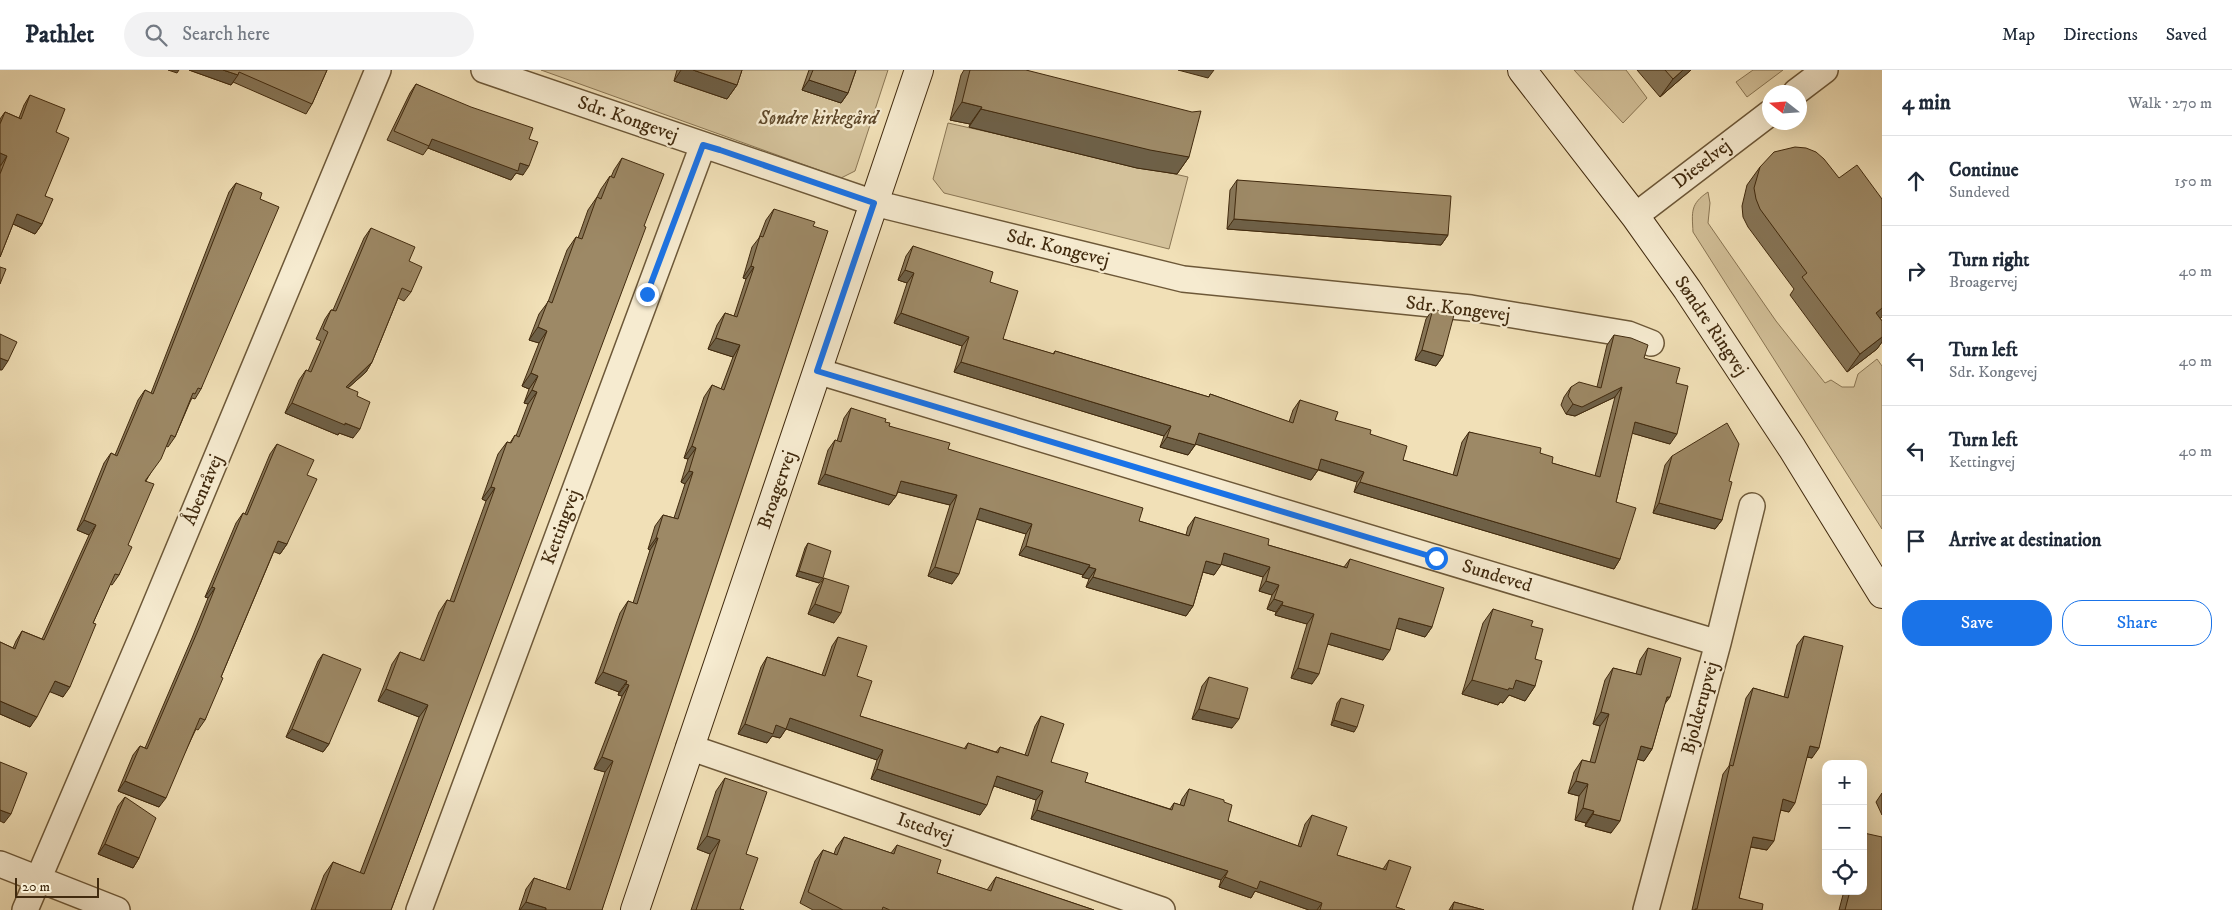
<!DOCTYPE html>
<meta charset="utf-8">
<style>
body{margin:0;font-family:"IM FELL DW Pica",serif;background:#f2f2f3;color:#1f2937}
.controls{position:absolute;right:15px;bottom:15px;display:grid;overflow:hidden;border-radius:10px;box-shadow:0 5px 20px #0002}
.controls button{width:45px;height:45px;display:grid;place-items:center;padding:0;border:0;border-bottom:1px solid #e0e1e3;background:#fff;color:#1f2937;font:25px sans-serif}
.compass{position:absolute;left:1762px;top:15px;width:45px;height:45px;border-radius:50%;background:#fff;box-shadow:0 5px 20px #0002;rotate:287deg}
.scale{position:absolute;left:15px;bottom:12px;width:84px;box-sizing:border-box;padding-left:5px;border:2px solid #412a0e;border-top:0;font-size:14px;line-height:18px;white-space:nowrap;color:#412a0e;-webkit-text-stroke:4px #f6ebd0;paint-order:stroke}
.stop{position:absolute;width:15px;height:15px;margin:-11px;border:4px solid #1a73e8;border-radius:50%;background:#fff}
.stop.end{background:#1a73e8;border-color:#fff;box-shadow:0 1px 5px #0008}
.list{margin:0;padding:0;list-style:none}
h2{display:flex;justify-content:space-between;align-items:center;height:65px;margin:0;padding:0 20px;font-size:21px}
h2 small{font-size:16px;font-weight:400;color:#747a83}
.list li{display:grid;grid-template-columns:32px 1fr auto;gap:15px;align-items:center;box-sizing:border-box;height:90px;padding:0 20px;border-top:1px solid #e0e1e3}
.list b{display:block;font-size:19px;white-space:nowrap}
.list p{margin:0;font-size:16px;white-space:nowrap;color:#747a83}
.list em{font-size:16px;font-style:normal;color:#747a83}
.actions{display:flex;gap:10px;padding:15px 20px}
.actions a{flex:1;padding:11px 0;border:1px solid #1a73e8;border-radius:20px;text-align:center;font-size:18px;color:#1a73e8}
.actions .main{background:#1a73e8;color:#fff}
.icon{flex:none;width:28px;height:28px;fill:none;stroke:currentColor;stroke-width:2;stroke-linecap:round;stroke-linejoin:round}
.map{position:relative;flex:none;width:1882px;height:840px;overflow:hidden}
header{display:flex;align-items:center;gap:30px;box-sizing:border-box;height:70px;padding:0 25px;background:#fff;border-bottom:1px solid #e0e1e3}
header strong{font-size:24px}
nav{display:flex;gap:28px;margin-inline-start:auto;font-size:18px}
.search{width:350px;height:45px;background:#f2f2f3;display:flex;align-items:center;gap:12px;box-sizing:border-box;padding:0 18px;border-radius:28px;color:#747a83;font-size:19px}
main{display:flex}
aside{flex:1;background:#fff}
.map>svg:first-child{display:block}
.green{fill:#d3c19a;stroke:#8a7654}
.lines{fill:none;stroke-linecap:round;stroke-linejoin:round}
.street-casing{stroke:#6d5838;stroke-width:28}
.secondary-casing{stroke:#412a0e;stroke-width:30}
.street{stroke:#f6ebd0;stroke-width:25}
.secondary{stroke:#f6ebd0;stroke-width:28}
.wall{fill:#877658;stroke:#412a0e}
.shaded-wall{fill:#6e6047;stroke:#412a0e}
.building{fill:#9d8966;stroke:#412a0e}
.route{stroke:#1a73e8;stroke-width:6}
.labels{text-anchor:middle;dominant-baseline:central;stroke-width:4.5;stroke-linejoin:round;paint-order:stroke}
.park-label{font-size:19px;font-style:italic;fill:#5e482a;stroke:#f6ebd0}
.street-label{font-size:19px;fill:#412a0e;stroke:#f6ebd0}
</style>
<header>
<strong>Pathlet</strong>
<div class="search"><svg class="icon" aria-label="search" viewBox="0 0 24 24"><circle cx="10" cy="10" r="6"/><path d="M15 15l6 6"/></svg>Search here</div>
<nav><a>Map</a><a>Directions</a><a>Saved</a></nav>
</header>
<main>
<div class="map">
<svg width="1882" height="840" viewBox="0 0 1882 840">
<rect width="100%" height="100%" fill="#f1e0b7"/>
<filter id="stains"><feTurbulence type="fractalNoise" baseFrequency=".004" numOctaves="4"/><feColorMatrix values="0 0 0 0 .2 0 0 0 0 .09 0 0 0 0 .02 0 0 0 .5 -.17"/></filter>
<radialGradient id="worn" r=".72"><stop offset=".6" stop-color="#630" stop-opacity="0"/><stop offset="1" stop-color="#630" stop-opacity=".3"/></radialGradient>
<!-- green -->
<path class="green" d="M 541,0 L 888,0 L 855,101 L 841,108 Z
M 1574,0 L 1626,0 L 1647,28 L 1623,53 Z
M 1753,0 L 1783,0 L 1747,27 L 1736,12 Z
M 948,53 L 1188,107 L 1169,179 L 944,123 L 933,109 Z
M 1708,122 L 1710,133 L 1708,153 L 1776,251 L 1825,313 L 1831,310 L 1842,317 L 1854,317 L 1858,304 L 1877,289 L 1882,296 L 1882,459 L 1693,162 C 1692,142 1690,134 1708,122 Z"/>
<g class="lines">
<defs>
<path id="street" d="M 484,0 L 874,133 L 1183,209 L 1471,238 L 1628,264 L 1651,273
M 1796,22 L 1825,0
M 1635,146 L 1770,43
M 817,301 L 1718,573
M 689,677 L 1162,840
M 0,794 L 117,840
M 25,840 L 146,557 L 378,0
M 419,840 L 703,75
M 1646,840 L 1718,573 L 1752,436"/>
<path id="secondary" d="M 1522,0 L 1635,146 L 1687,219 L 1792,378 L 1882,524
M 635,840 L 919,0"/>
</defs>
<!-- street casing -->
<use href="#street" class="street-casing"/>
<!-- secondary casing -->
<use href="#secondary" class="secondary-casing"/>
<!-- street -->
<use href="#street" class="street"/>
<!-- secondary -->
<use href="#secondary" class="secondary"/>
</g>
<!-- wall -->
<path class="wall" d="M 189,0 L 327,0 L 312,34 L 306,44 L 233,12 L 231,15 Z
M 677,0 L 742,0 L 737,15 L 727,29 L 674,11 Z
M 809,0 L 856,0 L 848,23 L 841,33 L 802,20 Z
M 964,0 L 1026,0 L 1189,87 L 1177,104 L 1137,98 L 969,57 L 970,54 L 950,50 L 961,5 Z
M 1637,0 L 1691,0 L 1660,27 Z
M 416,14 L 529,69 L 523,105 L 516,103 L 511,110 L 428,78 L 423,85 L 387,70 L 410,23 Z
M 30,25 L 56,62 L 45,126 L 42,154 L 35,164 L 13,154 L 0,187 L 0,97 L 1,95 L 0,95 L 0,49 L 5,42 L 19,48 L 24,35 Z
M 622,88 L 644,156 L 391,840 L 311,840 L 324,805 L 333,792 L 360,803 L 419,647 L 378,631 L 392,594 L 400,582 L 420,590 L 439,542 L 447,530 L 450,531 L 486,431 L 482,429 L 498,384 L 507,372 L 510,373 L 515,365 L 516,366 L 528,334 L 524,333 L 529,319 L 522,316 L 539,273 L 529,270 L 539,244 L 548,232 L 567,180 L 576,167 L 578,168 L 588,140 L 597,127 L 601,119 L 610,106 L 611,107 L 614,100 Z
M 1760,97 L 1839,108 L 1880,248 L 1882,251 L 1882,272 L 1877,279 L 1847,302 L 1790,225 L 1794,219 L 1748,157 L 1743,147 L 1742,136 L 1747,115 Z
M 1237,110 L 1448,165 L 1441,175 L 1227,159 L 1230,120 Z
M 236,113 L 260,129 L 201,319 L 195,329 L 192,328 L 190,332 L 175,367 L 168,377 L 166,376 L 146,411 L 119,505 L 112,515 L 110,514 L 93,553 L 63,627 L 50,621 L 30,657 L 0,644 L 0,572 L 13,578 L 16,571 L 22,561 L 42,569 L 89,465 L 77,460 L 104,393 L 111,383 L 115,385 L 138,330 L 145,320 L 151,323 L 229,122 Z
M 774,139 L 602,840 L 519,840 L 526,819 L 534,808 L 566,819 L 605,702 L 594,699 L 622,626 L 618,625 L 619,622 L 595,613 L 620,543 L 628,531 L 633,533 L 650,480 L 648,479 L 655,456 L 663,445 L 674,448 L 685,414 L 681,412 L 688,389 L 684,388 L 704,327 L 712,315 L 721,319 L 733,287 L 708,279 L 717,255 L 725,243 L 734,246 L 746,209 L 743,208 L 752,177 L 759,168 L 766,150 Z
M 371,158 L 409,191 L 411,222 L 404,231 L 398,228 L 372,292 L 366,302 L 348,318 L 357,326 L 353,368 L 339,363 L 338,365 L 285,343 L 299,310 L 306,300 L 308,301 L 321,271 L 316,269 L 325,249 L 331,240 L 333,240 L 364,168 Z
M 913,176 L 990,212 L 1003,269 L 1053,284 L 1055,281 L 1209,327 L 1210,324 L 1289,352 L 1293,340 L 1300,330 L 1335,350 L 1370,364 L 1403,390 L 1453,405 L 1462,372 L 1469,362 L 1540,383 L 1552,393 L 1595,406 L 1615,327 L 1575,346 L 1566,344 L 1561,335 L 1564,327 L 1571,317 L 1597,317 L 1607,275 L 1614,265 L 1676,313 L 1670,374 L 1632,363 L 1616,432 L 1620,489 L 1614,499 L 1354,422 L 1357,412 L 1318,400 L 1311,410 L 1196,374 L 1188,385 L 1160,377 L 1164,366 L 954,302 L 962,276 L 894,253 L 907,213 L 898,210 L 906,186 Z
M 1433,239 L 1443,286 L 1436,296 L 1415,290 L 1426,249 Z
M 851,338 L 885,352 L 889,356 L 948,379 L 1139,451 L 1186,465 L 1188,457 L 1195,447 L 1268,475 L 1344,497 L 1350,489 L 1432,557 L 1425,567 L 1396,558 L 1383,590 L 1328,574 L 1312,614 L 1291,608 L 1307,554 L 1275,545 L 1276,542 L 1267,539 L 1272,525 L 1259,521 L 1263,507 L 1221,494 L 1214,505 L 1203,502 L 1193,536 L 1186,546 L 1086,517 L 1089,509 L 1082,507 L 1083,505 L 1019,485 L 1026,464 L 976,449 L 952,514 L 928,506 L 950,435 L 898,422 L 896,426 L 889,435 L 818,414 L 828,380 L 835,370 L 837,371 L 844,348 Z
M 277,374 L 307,405 L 287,474 L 280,484 L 274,481 L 221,607 L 205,650 L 198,660 L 196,659 L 159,737 L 118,721 L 133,685 L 140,676 L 145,678 L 192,568 L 208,528 L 205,527 L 236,453 L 243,443 L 245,444 L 270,384 Z
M 1672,386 L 1729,411 L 1722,450 L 1715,459 L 1653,443 L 1665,395 Z
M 808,473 L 819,513 L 796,506 L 805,478 Z
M 824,508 L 834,553 L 808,544 L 817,518 Z
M 1493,539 L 1531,556 L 1535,589 L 1535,616 L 1525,631 L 1509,625 L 1503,633 L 1500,632 L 1498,635 L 1462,624 L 1483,553 Z
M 1804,566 L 1812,688 L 1807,687 L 1789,742 L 1781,740 L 1767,780 L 1750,777 L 1739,828 L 1762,840 L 1692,840 L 1723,704 L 1729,696 L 1746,628 L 1753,618 L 1784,627 L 1797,575 Z
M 838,567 L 857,606 L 860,646 L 964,679 L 968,673 L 996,682 L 1000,677 L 1025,685 L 1035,656 L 1041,646 L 1051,692 L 1085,712 L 1170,739 L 1174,733 L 1180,735 L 1182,729 L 1189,719 L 1224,732 L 1228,751 L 1298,776 L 1305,754 L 1312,745 L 1337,785 L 1383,799 L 1389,790 L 1396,837 L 1405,840 L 1309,840 L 1255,821 L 1251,828 L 1219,817 L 1221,810 L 1031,749 L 1036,730 L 994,716 L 980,745 L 871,709 L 877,690 L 786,659 L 780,668 L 772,666 L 767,673 L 738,664 L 761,597 L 767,587 L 822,605 L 832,576 Z
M 1648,578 L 1664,636 L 1652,679 L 1644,691 L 1637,689 L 1611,763 L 1585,756 L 1586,753 L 1575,750 L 1579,726 L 1568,723 L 1574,702 L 1582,690 L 1590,692 L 1600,656 L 1593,654 L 1605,610 L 1613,598 L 1636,604 L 1640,590 Z
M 323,584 L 329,674 L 323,682 L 286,667 L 318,591 Z
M 1209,607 L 1232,658 L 1192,649 L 1202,616 Z
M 1341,628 L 1354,662 L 1331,655 L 1337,633 Z
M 725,708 L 746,784 L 740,839 L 744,840 L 691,840 L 710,784 L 697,779 L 716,721 Z
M 1882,723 L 1882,745 L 1876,732 Z
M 125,727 L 139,788 L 133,798 L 98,784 L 118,736 Z
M 1864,763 L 1882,840 L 1839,840 L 1844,821 L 1863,821 L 1863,764 Z
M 844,767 L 891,783 L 897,775 L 937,803 L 987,820 L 996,807 L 1094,840 L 813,840 L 800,833 L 815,791 L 823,780 L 834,784 L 836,778 Z
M 1454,832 L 1484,840 L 1449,840 Z"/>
<!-- shaded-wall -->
<path class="shaded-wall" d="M 168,0 L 179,0 L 177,3 Z
M 189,0 L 223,0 L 238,5 L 231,15 Z
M 681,0 L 693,0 L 737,15 L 727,29 L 674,11 Z
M 1178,0 L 1214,0 L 1208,8 Z
M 1683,0 L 1691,0 L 1660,27 L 1673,9 Z
M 809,10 L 848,23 L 841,33 L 802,20 Z
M 962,32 L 982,37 L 970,54 L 950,50 Z
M 981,39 L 1189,87 L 1177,104 L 1137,98 L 969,57 Z
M 432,69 L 520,93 L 529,96 L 523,105 L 516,103 L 511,110 L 428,78 Z
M 0,83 L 7,86 L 1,95 L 0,95 Z
M 17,144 L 42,154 L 35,164 L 11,153 Z
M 1234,149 L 1448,165 L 1441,175 L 1227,159 Z
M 751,196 L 754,197 L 746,209 L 743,208 Z
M 905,200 L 914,203 L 907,213 L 898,210 Z
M 1882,238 L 1882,247 L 1863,261 L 1876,243 Z
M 901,243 L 969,267 L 962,276 L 894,253 Z
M 538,257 L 547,261 L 539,273 L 529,270 Z
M 1882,267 L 1882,272 L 1877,279 L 1847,302 L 1860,284 Z
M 716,268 L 740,275 L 733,287 L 708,279 Z
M 1422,280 L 1443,286 L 1436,296 L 1415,290 Z
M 0,288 L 8,291 L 2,300 L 0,300 Z
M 372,292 L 366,302 L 339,326 L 346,317 Z
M 961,292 L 1171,356 L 1164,366 L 954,302 Z
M 531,303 L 538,306 L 529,319 L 522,316 Z
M 1622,317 L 1615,327 L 1575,346 L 1566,344 L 1573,334 Z
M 532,320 L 537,322 L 528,334 L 524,333 Z
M 292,333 L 360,359 L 353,368 L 339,363 L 338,365 L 285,343 Z
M 1635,352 L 1677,364 L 1670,374 L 1628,362 Z
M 1199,363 L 1318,400 L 1311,410 L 1192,373 Z
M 1167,367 L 1195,375 L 1188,385 L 1160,377 Z
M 692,376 L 696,378 L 688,389 L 684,388 Z
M 1321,389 L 1364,402 L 1357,412 L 1314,398 Z
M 689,401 L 693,402 L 685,414 L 681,412 Z
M 825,404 L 896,426 L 889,435 L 818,414 Z
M 901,411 L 957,425 L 950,435 L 894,421 Z
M 1360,412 L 1620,489 L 1614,499 L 1354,422 Z
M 491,417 L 495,418 L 486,431 L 482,429 Z
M 1659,433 L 1722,450 L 1715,459 L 1653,443 Z
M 980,438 L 1032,454 L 1026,464 L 973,448 Z
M 84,450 L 96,455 L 89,465 L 77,460 Z
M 656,468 L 658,468 L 650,480 L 648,479 Z
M 278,471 L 287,474 L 280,484 L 272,481 Z
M 1026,476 L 1090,495 L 1083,505 L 1019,485 Z
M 1224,483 L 1270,497 L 1263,507 L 1217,493 Z
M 1206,491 L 1221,495 L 1214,505 L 1199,501 Z
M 935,497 L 959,504 L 952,514 L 928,506 Z
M 1089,497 L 1096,499 L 1089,509 L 1082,507 Z
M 799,501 L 823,508 L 819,513 L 796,506 Z
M 1093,507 L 1193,536 L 1186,546 L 1086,517 Z
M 1266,511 L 1279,515 L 1272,525 L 1259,521 Z
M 212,517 L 215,518 L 208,528 L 205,527 Z
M 1274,529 L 1283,532 L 1276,542 L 1267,539 Z
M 815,534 L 841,543 L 834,553 L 808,544 Z
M 1282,535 L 1314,544 L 1307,554 L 1275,545 Z
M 1399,548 L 1432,557 L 1425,567 L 1392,557 Z
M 1331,563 L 1390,580 L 1383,590 L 1324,573 Z
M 1298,598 L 1319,604 L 1312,614 L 1291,608 Z
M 603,602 L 627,611 L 619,622 L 595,613 Z
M 1472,610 L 1516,610 L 1535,616 L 1525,631 L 1509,625 L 1503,633 L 1500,632 L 1498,635 L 1462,624 Z
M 55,611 L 70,617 L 63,627 L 48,621 Z
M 626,614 L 629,615 L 622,626 L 618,625 Z
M 386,619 L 428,635 L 419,647 L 378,631 Z
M 1667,627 L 1670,627 L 1661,639 Z
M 0,631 L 37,647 L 30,657 L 0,644 Z
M 1199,639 L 1239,649 L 1232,658 L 1192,649 Z
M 1601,642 L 1609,644 L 1600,656 L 1593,654 Z
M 790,648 L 883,680 L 877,690 L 786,659 L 780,668 L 772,666 L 767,673 L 738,664 L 745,654 L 776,655 Z
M 1334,650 L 1357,657 L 1354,662 L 1331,655 Z
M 292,659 L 329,674 L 323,682 L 286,667 Z
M 1641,676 L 1652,679 L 1644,691 L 1633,688 Z
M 1810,676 L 1819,678 L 1812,688 L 1803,686 Z
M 602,687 L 613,691 L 605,702 L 594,699 Z
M 877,699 L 987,735 L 980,745 L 871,709 Z
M 997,706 L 1043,721 L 1036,730 L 991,715 Z
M 125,711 L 166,728 L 159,737 L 118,721 Z
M 1576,711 L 1588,714 L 1579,726 L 1568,723 Z
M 1783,729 L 1795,733 L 1789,742 L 1776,739 Z
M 1583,738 L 1594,741 L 1586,753 L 1575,750 Z
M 0,740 L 11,744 L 4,753 L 0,751 Z
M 1037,740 L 1228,801 L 1221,810 L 1031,749 Z
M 1593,744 L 1620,751 L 1611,763 L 1585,756 Z
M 707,766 L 720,770 L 710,784 L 697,779 Z
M 1753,767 L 1774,771 L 1767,780 L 1746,776 Z
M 105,774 L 139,788 L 133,798 L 98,784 Z
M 1225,807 L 1260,811 L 1322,833 L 1317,840 L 1309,840 L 1255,821 L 1251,828 L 1219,817 Z
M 526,832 L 546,838 L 545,840 L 520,840 Z"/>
<!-- building -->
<path class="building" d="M 223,0 L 327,0 L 312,34 L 239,2 L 238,5 Z
M 693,0 L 742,0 L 737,15 Z
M 813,0 L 856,0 L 848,23 L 809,10 Z
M 970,0 L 1026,0 L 1192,42 L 1201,41 L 1189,87 L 1150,80 L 981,39 L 982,37 L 962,32 Z
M 1665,0 L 1683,0 L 1673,9 Z
M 416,14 L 471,37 L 533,58 L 529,69 L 538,72 L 529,96 L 520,93 L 518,101 L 432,69 L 429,76 L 394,61 Z
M 30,25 L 65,39 L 56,62 L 69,68 L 45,126 L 53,129 L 42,154 L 17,144 L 0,187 L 0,104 L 7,86 L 0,83 L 0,54 L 5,42 L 21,49 Z
M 1795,77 L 1806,78 L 1816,82 L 1824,89 L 1839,108 L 1857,95 L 1882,129 L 1882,238 L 1876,243 L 1882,251 L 1882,267 L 1860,284 L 1802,207 L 1807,203 L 1760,139 L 1756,129 L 1754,118 L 1760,97 L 1774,82 Z
M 622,88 L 664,104 L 644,156 L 646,157 L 391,840 L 315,840 L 333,792 L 364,804 L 428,635 L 386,619 L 400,582 L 424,591 L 447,530 L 454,532 L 495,418 L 491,417 L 507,372 L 511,373 L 515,365 L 519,367 L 537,322 L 532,320 L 538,306 L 531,303 L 547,261 L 538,257 L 548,231 L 552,233 L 576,167 L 582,169 L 597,127 L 601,129 L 610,106 L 614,108 Z
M 1237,110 L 1451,126 L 1448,165 L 1234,149 Z
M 236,113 L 262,123 L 260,129 L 279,137 L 201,319 L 198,318 L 195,324 L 193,323 L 175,367 L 171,365 L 161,389 L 145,411 L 154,414 L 128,475 L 132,477 L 119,505 L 115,504 L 93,553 L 96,554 L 70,617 L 55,611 L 37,647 L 0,631 L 0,572 L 15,579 L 22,561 L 44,570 L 96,455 L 84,450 L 111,383 L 117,386 L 145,320 L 153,324 Z
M 774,139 L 815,152 L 813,156 L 828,161 L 602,840 L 546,840 L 546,838 L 526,832 L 534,808 L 570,820 L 613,691 L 602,687 L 629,615 L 626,614 L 627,611 L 603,602 L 628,531 L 637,534 L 658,468 L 656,468 L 663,445 L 678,449 L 693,402 L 689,401 L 696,378 L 692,376 L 712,315 L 724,320 L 740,275 L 716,268 L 725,243 L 737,247 L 754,197 L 751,196 L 760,166 L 763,167 Z
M 371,158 L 415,177 L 409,191 L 422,197 L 411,222 L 402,218 L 372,292 L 346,317 L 358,322 L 357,326 L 370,332 L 360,359 L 345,353 L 345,355 L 292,333 L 306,300 L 311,302 L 328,262 L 323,259 L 331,240 L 336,241 Z
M 913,176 L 993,202 L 990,212 L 1018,221 L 1003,269 L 1054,284 L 1055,281 L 1209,327 L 1210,324 L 1293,353 L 1300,330 L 1338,342 L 1335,350 L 1371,360 L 1370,364 L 1407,376 L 1403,390 L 1457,406 L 1469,362 L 1541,378 L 1540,383 L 1553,387 L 1552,393 L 1600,407 L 1622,317 L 1582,337 L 1573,334 L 1568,326 L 1571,317 L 1579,312 L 1601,318 L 1614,265 L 1631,268 L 1648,275 L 1644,288 L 1680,298 L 1676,313 L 1688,316 L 1677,364 L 1635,352 L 1616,432 L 1636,438 L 1620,489 L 1360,412 L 1364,402 L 1321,389 L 1318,400 L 1199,363 L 1195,375 L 1167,367 L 1171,356 L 961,292 L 969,267 L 901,243 L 914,203 L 905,200 Z
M 0,197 L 6,199 L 0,214 Z
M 1433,239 L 1454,245 L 1443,286 L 1422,280 Z
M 0,264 L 17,272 L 8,291 L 0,288 Z
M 851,338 L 886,349 L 885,352 L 890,353 L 889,356 L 950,373 L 948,379 L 1143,438 L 1139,451 L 1189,466 L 1195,447 L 1269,469 L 1268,475 L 1347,498 L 1350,489 L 1444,518 L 1432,557 L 1399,548 L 1390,580 L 1331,563 L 1319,604 L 1298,598 L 1314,544 L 1282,535 L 1283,532 L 1274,529 L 1279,515 L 1266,511 L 1270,497 L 1224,483 L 1221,495 L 1206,491 L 1193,536 L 1093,507 L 1096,499 L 1089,497 L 1090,495 L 1026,476 L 1032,454 L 980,438 L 959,504 L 935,497 L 957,425 L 901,411 L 896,426 L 825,404 L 835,370 L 841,372 Z
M 1727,353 L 1739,374 L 1729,411 L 1732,412 L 1722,450 L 1659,433 L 1672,386 Z
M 277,374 L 314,390 L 307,405 L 317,409 L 287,474 L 278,471 L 221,607 L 223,608 L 205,650 L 200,648 L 166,728 L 125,711 L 140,676 L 147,679 L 199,558 L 215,518 L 212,517 L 243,443 L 247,445 Z
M 808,473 L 831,481 L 823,508 L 799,501 Z
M 824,508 L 849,516 L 841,543 L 815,534 Z
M 1493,539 L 1533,551 L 1531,556 L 1543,559 L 1535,589 L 1542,591 L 1535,616 L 1516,610 L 1513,619 L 1509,618 L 1508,620 L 1472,610 Z
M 1804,566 L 1843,576 L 1819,678 L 1810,676 L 1795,733 L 1783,729 L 1774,771 L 1753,767 L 1739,828 L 1763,834 L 1762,840 L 1695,840 L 1695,839 L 1697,839 L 1730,695 L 1733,696 L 1753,618 L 1788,628 Z
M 838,567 L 867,576 L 857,606 L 872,611 L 860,646 L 966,679 L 968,673 L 998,683 L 1000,677 L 1028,686 L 1041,646 L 1064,654 L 1051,692 L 1088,703 L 1085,712 L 1172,740 L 1174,733 L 1184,736 L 1189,719 L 1224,730 L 1224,732 L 1232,735 L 1228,751 L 1301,777 L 1312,745 L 1347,757 L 1337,785 L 1386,800 L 1389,790 L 1411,797 L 1396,837 L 1405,840 L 1320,840 L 1322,833 L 1260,811 L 1257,819 L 1225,807 L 1228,801 L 1037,740 L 1043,721 L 997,706 L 987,735 L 877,699 L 883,680 L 790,648 L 786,659 L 776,655 L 773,664 L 745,654 L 767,587 L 825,606 Z
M 1648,578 L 1681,588 L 1670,627 L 1667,627 L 1652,679 L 1641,676 L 1620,751 L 1593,744 L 1594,741 L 1583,738 L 1588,714 L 1576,711 L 1582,690 L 1595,693 L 1609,644 L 1601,642 L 1613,598 L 1641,605 Z
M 323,584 L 361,599 L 329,674 L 292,659 Z
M 1209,607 L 1248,618 L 1239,649 L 1199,639 Z
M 1341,628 L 1364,635 L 1357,657 L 1334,650 Z
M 0,692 L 27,703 L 11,744 L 0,740 Z
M 725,708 L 767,722 L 746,784 L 758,788 L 740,839 L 744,840 L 696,840 L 720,770 L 707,766 Z
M 125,727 L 156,748 L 139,788 L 105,774 Z
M 1864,763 L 1882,767 L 1882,840 L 1845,840 L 1850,821 L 1863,821 L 1863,767 Z
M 844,767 L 894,784 L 897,775 L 941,790 L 937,803 L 991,821 L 996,807 L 1094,840 L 890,840 L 883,837 L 882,840 L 843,840 L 808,822 L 823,780 L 837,785 Z
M 1454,832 L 1484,840 L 1452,840 Z"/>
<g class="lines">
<!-- route -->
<path class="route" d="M 647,224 L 703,75 L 720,80 L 874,133 L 817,301 L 1436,488"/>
</g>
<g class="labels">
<!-- park labels -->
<g class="park-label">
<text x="818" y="48">Søndre kirkegård</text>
</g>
<!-- street labels -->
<g class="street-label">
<text transform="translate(628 49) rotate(19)">Sdr. Kongevej</text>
<text transform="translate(1702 94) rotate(-38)">Dieselvej</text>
<text transform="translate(1058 178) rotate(14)">Sdr. Kongevej</text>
<text transform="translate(1458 239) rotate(7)">Sdr. Kongevej</text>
<text transform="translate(1711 256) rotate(56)">Søndre Ringvej</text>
<text transform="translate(203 420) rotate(-67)">Åbenråvej</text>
<text transform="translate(777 420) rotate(-71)">Broagervej</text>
<text transform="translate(561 457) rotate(-70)">Kettingvej</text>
<text transform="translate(1497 506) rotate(17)">Sundeved</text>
<text transform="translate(1700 638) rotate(-75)">Bjolderupvej</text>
<text transform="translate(925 758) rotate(19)">Istedvej</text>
</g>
</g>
<rect width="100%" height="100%" filter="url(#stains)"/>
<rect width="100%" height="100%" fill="url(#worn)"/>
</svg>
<div class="controls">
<button>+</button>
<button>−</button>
<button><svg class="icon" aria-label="locate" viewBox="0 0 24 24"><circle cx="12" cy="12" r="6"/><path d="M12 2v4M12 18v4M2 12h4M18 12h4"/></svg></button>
</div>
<svg class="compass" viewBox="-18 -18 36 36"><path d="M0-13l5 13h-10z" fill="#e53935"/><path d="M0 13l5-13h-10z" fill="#747a83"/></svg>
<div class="scale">20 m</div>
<div class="stop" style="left:1436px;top:488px"></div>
<div class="stop end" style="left:647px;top:224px"></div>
</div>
<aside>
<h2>4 min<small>Walk · 270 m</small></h2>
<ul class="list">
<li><svg class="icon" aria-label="ahead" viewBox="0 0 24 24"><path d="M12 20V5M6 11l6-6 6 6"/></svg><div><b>Continue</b><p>Sundeved</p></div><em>150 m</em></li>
<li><svg class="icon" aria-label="right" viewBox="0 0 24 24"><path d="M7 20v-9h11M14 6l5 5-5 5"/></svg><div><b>Turn right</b><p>Broagervej</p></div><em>40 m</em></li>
<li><svg class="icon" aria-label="left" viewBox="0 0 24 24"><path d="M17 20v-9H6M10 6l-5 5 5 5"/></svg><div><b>Turn left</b><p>Sdr. Kongevej</p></div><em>40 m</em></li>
<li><svg class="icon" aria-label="left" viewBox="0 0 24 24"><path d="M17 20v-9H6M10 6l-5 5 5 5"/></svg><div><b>Turn left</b><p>Kettingvej</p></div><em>40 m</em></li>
<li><svg class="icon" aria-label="arrive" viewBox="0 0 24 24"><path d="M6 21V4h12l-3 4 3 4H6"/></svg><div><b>Arrive at destination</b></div></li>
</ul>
<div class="actions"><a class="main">Save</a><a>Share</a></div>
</aside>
</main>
